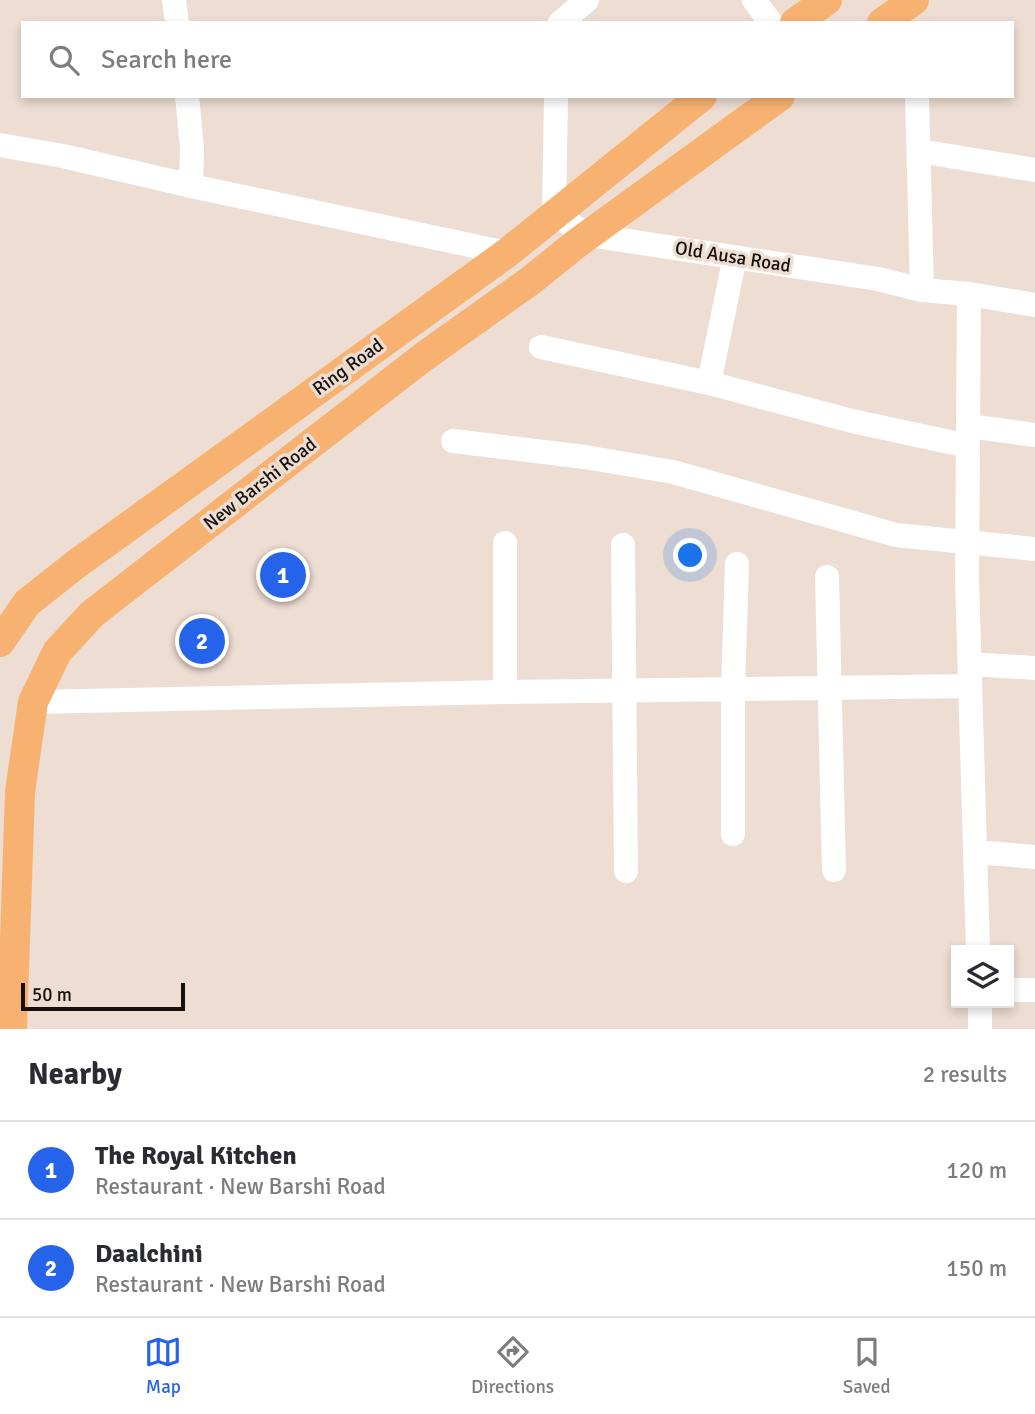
<!DOCTYPE html>
<meta charset="utf-8">
<style>
body{margin:0;font-family:Signika,sans-serif;background:#f7f7f7;color:#2b2b33}
.controls{position:absolute;right:21px;bottom:21px;display:grid;overflow:hidden;border-radius:0px;box-shadow:0 4px 10px #0003}
.controls button{width:63px;height:63px;display:grid;place-items:center;padding:0;border:0;border-bottom:2px solid #e1e1e2;background:#fff;color:#2b2b33;font:35px sans-serif}
.scale{position:absolute;left:21px;bottom:18px;width:164px;box-sizing:border-box;padding-left:7px;border:4px solid #16100d;border-top:0;font-size:19px;line-height:24px;white-space:nowrap;color:#16100d;-webkit-text-stroke:5px #edddd2;paint-order:stroke}
.you{position:absolute;left:691px;top:556px;width:24px;height:24px;margin:-18px;border:5px solid #fff;border-radius:50%;background:#1a73e8;box-shadow:0 0 0 10px #1a73e833}
.badge{display:grid;place-items:center;width:46px;height:46px;border-radius:50%;background:#2563eb;color:#fff;font-size:23px;font-weight:700}
.pin{position:absolute;translate:-50% -50%;border:4px solid #fff;box-shadow:0 2px 7px #0006}
.list{margin:0;padding:0;list-style:none}
h2{display:flex;justify-content:space-between;align-items:center;height:91px;margin:0;padding:0 28px;font-size:30px}
h2 small{font-size:23px;font-weight:400;color:#7c7c81}
.list li{display:grid;grid-template-columns:46px 1fr auto;gap:21px;align-items:center;box-sizing:border-box;height:98px;padding:0 28px;border-top:2px solid #e1e1e2}
.list b{display:block;font-size:26px;white-space:nowrap}
.list p{margin:0;font-size:23px;white-space:nowrap;color:#7c7c81}
.list em{font-size:23px;font-style:normal;color:#7c7c81}
.icon{flex:none;width:38px;height:38px;fill:none;stroke:currentColor;stroke-width:2;stroke-linecap:round;stroke-linejoin:round}
.map{position:relative;flex:none;width:1035px;height:1029px;overflow:hidden}
.search{position:absolute;background:#fff;box-shadow:0 4px 10px #0003;left:21px;right:21px;top:21px;height:77px;display:flex;align-items:center;gap:18px;box-sizing:border-box;padding:0 24px;border-radius:0px;color:#7c7c81;font-size:26px}
.sheet{height:287px;background:#fff}
nav{display:flex;justify-content:space-around;align-items:center;box-sizing:border-box;height:98px;border-top:2px solid #e1e1e2;background:#fff;font-size:19px;color:#7c7c81}
nav a{display:grid;justify-items:center;gap:4px}
nav .on{color:#2563eb}
.map>svg:first-child{display:block}
.lines{fill:none;stroke-linecap:round;stroke-linejoin:round}
.minor{stroke:#fff;stroke-width:24}
.major{stroke:#f7b271;stroke-width:30}
.labels{text-anchor:middle;dominant-baseline:central;stroke-width:7;stroke-linejoin:round;paint-order:stroke}
.street-label{font-size:19px;fill:#16100d;stroke:#edddd2}
</style>
<div class="map">
<svg width="1035" height="1029" viewBox="0 0 1035 1029">
<rect width="100%" height="100%" fill="#edddd2"/>
<g class="lines">
<!-- minor -->
<path class="minor" d="M 174,0 L 177,23
M 754,0 L 771,23
M 560,23 L 587,0
M 187,96 L 192,148 L 191,186
M 556,96 L 554,215 L 589,235 L 878,279 L 922,290 L 969,294 L 1035,305
M 917,96 L 922,290
M 0,145 L 63,156 L 196,187 L 507,253
M 919,151 L 1035,170
M 969,294 L 967,579 L 978,950
M 541,347 L 709,383 L 852,421 L 968,446
M 709,383 L 735,257
M 968,426 L 1035,435
M 453,441 L 585,457 L 673,472 L 896,535 L 1035,549
M 505,543 L 505,692
M 623,545 L 626,871
M 827,577 L 834,870
M 970,664 L 1035,668
M 33,702 L 505,692 L 970,686
M 733,834 L 733,689 L 737,564
M 975,852 L 1035,857
M 1009,990 L 1035,990
M 980,1003 L 980,1029"/>
<!-- major -->
<path class="major" d="M 795,23 L 827,0
M 882,23 L 914,0
M 0,642 L 27,603 L 75,565 L 507,253 L 702,96
M 12,1029 L 20,792 L 33,702 L 57,652 L 92,614 L 422,358 L 530,281 L 576,244 L 780,96"/>
</g>
<g class="labels">
<!-- street labels -->
<g class="street-label">
<text transform="translate(733 257) rotate(9)">Old Ausa Road</text>
<text transform="translate(348 367) rotate(-36)">Ring Road</text>
<text transform="translate(260 484) rotate(-38)">New Barshi Road</text>
</g>
</g>
</svg>
<div class="controls">
<button><svg class="icon" aria-label="layers" viewBox="0 0 24 24"><path d="M12 4l9 5-9 5-9-5zM3 14l9 5 9-5"/></svg></button>
</div>
<div class="scale">50 m</div>
<div class="you"></div>
<div class="pin badge" style="left:283px;top:575px">1</div>
<div class="pin badge" style="left:202px;top:641px">2</div>
<div class="search"><svg class="icon" aria-label="search" viewBox="0 0 24 24"><circle cx="10" cy="10" r="6"/><path d="M15 15l6 6"/></svg>Search here</div>
</div>
<section class="sheet">
<h2>Nearby<small>2 results</small></h2>
<ul class="list">
<li><span class="badge">1</span><div><b>The Royal Kitchen</b><p>Restaurant · New Barshi Road</p></div><em>120 m</em></li>
<li><span class="badge">2</span><div><b>Daalchini</b><p>Restaurant · New Barshi Road</p></div><em>150 m</em></li>
</ul>
</section>
<nav>
<a class="on"><svg class="icon" aria-label="map" viewBox="0 0 24 24"><path d="M3 6l6-2 6 2 6-2v14l-6 2-6-2-6 2zM9 4v14M15 6v14"/></svg>Map</a>
<a><svg class="icon" aria-label="directions" viewBox="0 0 24 24"><path d="M12 3l9 9-9 9-9-9zM9 14v-3h6M13 9l2 2-2 2"/></svg>Directions</a>
<a><svg class="icon" aria-label="saved" viewBox="0 0 24 24"><path d="M7 4h10v16l-5-4-5 4z"/></svg>Saved</a>
</nav>
